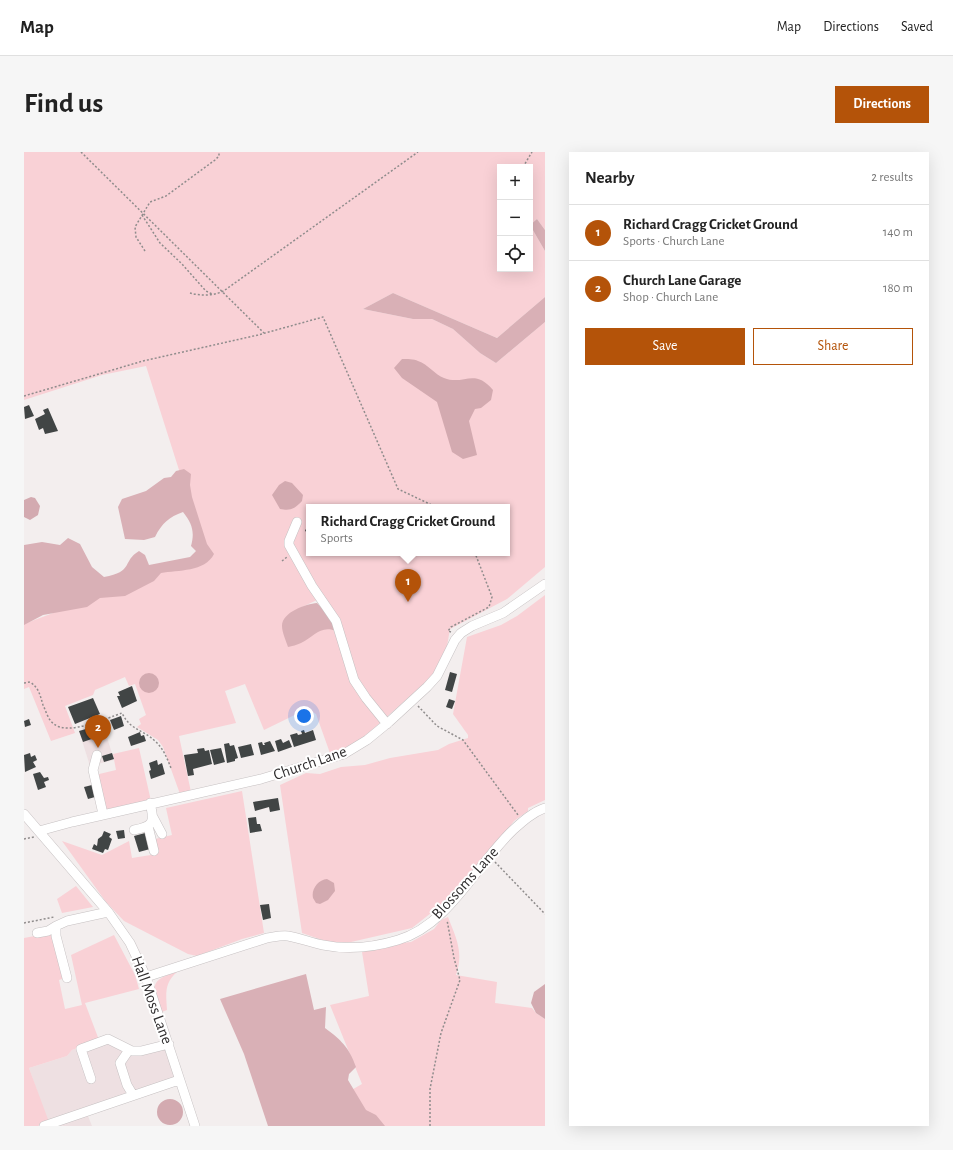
<!DOCTYPE html>
<meta charset="utf-8">
<style>
body{margin:0;font-family:"Alegreya Sans",sans-serif;background:#f6f6f6;color:#222}
.controls{position:absolute;right:12px;top:12px;display:grid;overflow:hidden;border-radius:0px;box-shadow:0 4px 16px #0002}
.controls button{width:36px;height:36px;display:grid;place-items:center;padding:0;border:0;border-bottom:1px solid #e0e0e0;background:#fff;color:#222;font:20px sans-serif}
.you{position:absolute;left:280px;top:564px;width:14px;height:14px;margin:-10px;border:3px solid #fff;border-radius:50%;background:#1a73e8;box-shadow:0 0 0 6px #1a73e833}
.badge{display:grid;place-items:center;width:26px;height:26px;border-radius:50%;background:#b45309;color:#fff;font-size:13px;font-weight:700}
.pin{position:absolute;translate:-50% -33px;filter:drop-shadow(0 1px 2px #0008)}
.pin::after{content:'';position:absolute;top:21px;width:14px;height:12px;background:inherit;clip-path:polygon(0 0,100% 0,50% 100%)}
.popup{position:absolute;left:282px;top:352px;width:204px;height:52px;box-sizing:border-box;display:grid;place-content:center;border-radius:0px;background:#fff;filter:drop-shadow(0 1px 3px #0005);font-size:13px;white-space:nowrap;color:#767676}
.popup b{font-size:15px;color:#222}
.popup::after{content:'';position:absolute;left:50%;top:100%;margin-left:-8px;border:8px solid transparent;border-top-color:#fff}
.list{margin:0;padding:0;list-style:none}
h2{display:flex;justify-content:space-between;align-items:center;height:52px;margin:0;padding:0 16px;font-size:17px}
h2 small{font-size:13px;font-weight:400;color:#767676}
.list li{display:grid;grid-template-columns:26px 1fr auto;gap:12px;align-items:center;box-sizing:border-box;height:56px;padding:0 16px;border-top:1px solid #e0e0e0}
.list b{display:block;font-size:15px;white-space:nowrap}
.list p{margin:0;font-size:13px;white-space:nowrap;color:#767676}
.list em{font-size:13px;font-style:normal;color:#767676}
.actions{display:flex;gap:8px;padding:12px 16px}
.actions a{flex:1;padding:9px 0;border:1px solid #b45309;border-radius:0px;text-align:center;font-size:14px;color:#b45309}
.actions .main{background:#b45309;color:#fff}
.icon{flex:none;width:22px;height:22px;fill:none;stroke:currentColor;stroke-width:2;stroke-linecap:round;stroke-linejoin:round}
.map{position:relative;flex:none;width:521px;height:974px;overflow:hidden;border-radius:0px}
header{display:flex;align-items:center;gap:24px;box-sizing:border-box;height:56px;padding:0 20px;background:#fff;border-bottom:1px solid #e0e0e0}
header strong{font-size:19px}
nav{display:flex;gap:22px;margin-inline-start:auto;font-size:14px}
.intro{display:flex;align-items:center;justify-content:space-between;box-sizing:border-box;height:96px;padding:0 24px}
h1{margin:0;font-size:28px}
.button{padding:10px 18px;border-radius:0px;background:#b45309;color:#fff;font-size:14px;font-weight:700}
main{display:flex;gap:24px;padding:0 24px}
aside{flex:1;background:#fff;border-radius:0px;box-shadow:0 4px 16px #0002}
.map>svg:first-child{display:block}
.built{fill:#eee0e2}
.green{fill:#f9d1d6;fill-rule:evenodd}
.forest{fill:#d9b0b6}
.water{fill:#d3aab0}
.building{fill:#414545}
.lines{fill:none;stroke-linecap:round;stroke-linejoin:round}
.minor-casing{stroke:#c6c1c2;stroke-width:10}
.path{stroke:#8f8c8c;stroke-width:1.5;stroke-dasharray:2 2;stroke-linecap:butt}
.minor{stroke:#fff;stroke-width:9}
.labels{text-anchor:middle;dominant-baseline:central;stroke-width:4;stroke-linejoin:round;paint-order:stroke}
.street-label{font-size:16px;fill:#2f2d2e;stroke:#fff}
</style>
<header>
<strong>Map</strong>
<nav><a>Map</a><a>Directions</a><a>Saved</a></nav>
</header>
<div class="intro"><h1>Find us</h1><a class="button">Directions</a></div>
<main>
<div class="map">
<svg width="521" height="974" viewBox="0 0 521 974">
<rect width="100%" height="100%" fill="#f3eeee"/>
<!-- built -->
<path class="built" d="M 79,572 L 90,608 L 66,614 L 55,579 Z
M 75,888 L 111,896 L 144,889 L 155,928 L 62,959 L 68,974 L 14,974 L 24,970 L 5,916 L 43,904 L 48,898 Z"/>
<!-- green -->
<path class="green" d="M 0,0 L 521,0 L 521,78 L 513,67 L 506,73 L 521,99 L 521,145 L 473,186 L 369,141 L 339,157 L 389,167 L 408,167 L 429,177 L 456,201 L 472,211 L 521,170 L 521,415 L 483,447 L 426,477 L 422,500 L 411,522 L 339,586 L 324,596 L 307,604 L 292,562 L 283,557 L 240,578 L 221,532 L 201,539 L 212,571 L 155,584 L 167,640 L 156,642 L 139,595 L 134,588 L 113,575 L 117,572 L 115,567 L 122,563 L 111,532 L 105,534 L 101,525 L 71,538 L 69,543 L 41,554 L 51,581 L 27,589 L 5,535 L 0,537 L 0,472 L 182,403 L 122,214 L 78,223 L 0,248 ZM 476,15 L 506,15 L 506,117 L 476,117 ZM 285,355 L 483,355 L 483,401 L 285,401 ZM 293,448 L 311,479 L 304,476 L 297,478 L 276,456 Z
M 521,443 L 521,648 L 504,656 L 504,659 L 490,669 L 435,739 L 388,776 L 327,790 L 307,791 L 278,781 L 256,633 L 282,621 L 296,622 L 317,615 L 341,613 L 366,606 L 414,598 L 425,592 L 444,586 L 444,583 L 429,562 L 443,485 L 477,473 L 493,464 Z
M 115,596 L 127,649 L 81,660 L 71,623 L 92,618 L 89,602 Z
M 218,639 L 240,781 L 218,787 L 173,804 L 164,802 L 100,769 L 82,750 L 38,689 L 78,703 L 105,689 L 108,706 L 133,702 L 131,687 L 148,683 L 142,656 Z
M 52,734 L 69,755 L 38,761 L 33,747 Z
M 424,765 C 432,786 440,800 432,823 L 473,830 L 471,851 L 508,856 L 512,861 L 521,867 L 521,974 L 354,974 L 324,940 L 338,932 L 306,853 L 345,844 L 338,800 L 369,792 L 387,790 L 410,777 L 417,768 Z
M 27,781 L 41,826 L 35,828 L 41,857 L 58,853 L 47,803 L 90,783 L 111,823 L 115,837 L 61,851 L 75,888 L 48,898 L 43,904 L 5,916 L 25,970 L 14,974 L 0,974 L 0,786 Z
M 153,820 C 140,831 142,842 143,858 L 138,860 C 128,836 124,828 153,820 Z"/>
<!-- forest -->
<path class="forest" d="M 513,67 L 521,78 L 521,99 L 506,73 Z
M 369,141 L 473,186 L 521,145 L 521,170 L 472,211 L 456,201 L 429,177 L 408,167 L 389,167 L 339,157 Z
M 160,317 L 167,322 L 166,333 L 168,345 L 183,392 L 190,402 C 181,420 154,418 137,421 L 130,429 L 101,444 L 76,446 L 63,455 L 19,463 L 0,473 L 0,393 L 18,390 L 36,393 L 44,386 L 56,392 L 68,415 L 80,425 C 110,420 98,409 115,399 L 121,403 L 125,413 L 166,405 L 172,399 L 167,394 C 171,380 168,371 159,360 C 145,365 138,371 131,385 L 120,388 L 101,387 L 94,355 L 98,347 L 122,339 L 140,326 L 147,325 L 152,319 Z
M 293,451 L 302,460 L 312,479 C 296,473 290,485 277,491 C 273,493 268,494 264,495 C 262,489 258,480 258,474 C 258,460 282,452 293,451 Z
M 282,822 L 290,858 L 302,855 L 301,876 C 317,888 325,895 332,915 L 325,922 L 324,928 L 342,958 L 352,963 L 361,974 L 244,974 L 220,902 L 196,847 Z"/>
<!-- water -->
<path class="water" d="M 378,207 C 383,207 390,207 394,209 C 404,212 411,223 420,226 C 440,234 450,215 469,238 L 467,248 L 457,256 L 451,257 L 445,269 L 453,303 L 439,307 L 428,300 L 413,250 L 378,226 L 370,216 Z
M 261,329 L 268,331 L 279,343 L 278,349 C 270,357 267,359 256,357 L 248,343 L 255,333 Z
M 7,345 L 11,346 L 16,354 L 14,363 L 6,368 L 0,365 L 0,348 Z
M115 531a10 10 0 1 1 20 0a10 10 0 1 1-20 0Z
M 303,727 L 310,731 L 311,739 L 304,748 L 296,752 L 292,751 L 289,746 C 287,737 294,728 303,727 Z
M 521,832 L 521,867 L 512,861 L 507,851 L 510,840 Z
M133 960a13 13 0 1 1 26 0a13 13 0 1 1-26 0Z"/>
<!-- building -->
<path class="building" d="M 5,253 L 10,264 L 1,267 L 0,255 Z
M 24,256 L 34,279 L 21,282 L 19,276 L 15,278 L 11,267 L 21,262 L 19,258 Z
M 285,370 L 285,381 L 281,379 Z
M 426,520 L 433,522 L 428,540 L 421,538 Z
M 108,534 L 113,549 L 98,556 L 93,544 L 96,544 L 94,540 Z
M 69,546 L 76,562 L 51,572 L 44,555 Z
M 425,547 L 431,549 L 428,557 L 422,555 Z
M 97,564 L 100,574 L 90,578 L 86,568 Z
M 5,567 L 7,573 L 1,575 L 0,569 Z
M 79,572 L 82,582 L 59,590 L 55,579 Z
M 280,578 L 281,581 L 289,578 L 292,588 L 270,595 L 266,583 L 273,581 L 274,583 L 278,582 L 277,579 Z
M 116,580 L 117,584 L 120,583 L 122,589 L 107,594 L 104,585 Z
M 257,587 L 259,591 L 265,588 L 268,595 L 254,600 L 251,589 Z
M 246,589 L 251,599 L 237,603 L 234,591 L 238,590 L 239,593 L 241,593 L 240,591 Z
M 205,591 L 206,594 L 210,593 L 214,606 L 211,607 L 211,609 L 203,611 L 200,592 Z
M 227,592 L 230,603 L 217,606 L 214,595 Z
M 180,596 L 181,599 L 185,598 L 188,612 L 169,617 L 170,623 L 164,624 L 160,603 L 174,601 L 173,597 Z
M 197,596 L 201,610 L 190,613 L 186,598 Z
M 6,601 L 7,605 L 11,603 L 13,608 L 9,610 L 12,615 L 1,620 L 0,603 Z
M 88,601 L 90,607 L 80,610 L 78,604 Z
M 133,608 L 134,613 L 138,611 L 141,622 L 127,627 L 125,619 L 127,618 L 125,611 Z
M 16,620 L 20,626 L 24,625 L 25,628 L 20,630 L 22,635 L 14,638 L 9,622 Z
M 68,633 L 71,645 L 64,647 L 60,635 Z
M 254,646 L 256,658 L 246,660 L 245,655 L 231,659 L 229,650 Z
M 232,665 L 233,672 L 236,672 L 238,679 L 226,681 L 224,666 Z
M 100,678 L 101,686 L 94,687 L 92,679 Z
M 80,679 L 87,682 L 85,685 L 88,687 L 84,698 L 81,697 L 79,701 L 68,697 L 70,692 L 73,694 L 74,687 L 78,684 Z
M 121,681 L 126,697 L 115,700 L 110,684 Z
M 245,752 L 247,766 L 239,768 L 236,753 Z"/>
<g class="lines">
<defs>
<path id="minor" d="M 273,370 L 265,389 L 265,393 L 288,434 L 312,469 L 330,528 L 342,546 L 363,572
M 73,603 L 69,618 L 79,662
M 0,662 L 85,761 L 106,791 L 122,825 L 171,974
M 129,665 L 138,682
M 124,674 L 130,699
M 110,678 C 129,674 131,671 126,651
M 15,679 L 48,670 L 237,627 L 320,602 L 343,588 L 365,570 L 403,535 L 413,524 L 431,488 L 437,481 L 448,474 L 479,461 L 521,432
M 13,781 L 24,779 L 32,774
M 122,825 L 243,786 C 250,785 258,783 264,784 C 276,786 288,791 299,793 C 324,798 351,795 374,788 C 425,773 452,713 489,678 C 499,669 509,660 521,656
M 43,826 L 32,784 L 32,774 L 43,769 L 84,760
M 105,898 L 96,911 L 103,933 L 109,943
M 67,927 L 57,897 L 84,887 L 108,899 L 117,899 L 145,892
M 20,974 L 155,928"/>
</defs>
<!-- minor casing -->
<use href="#minor" class="minor-casing"/>
<!-- path -->
<path class="path" d="M 57,0 L 240,181
M 499,15 L 508,0
M 118,63 L 136,91 L 158,112 L 182,139 L 188,142
M 121,99 L 112,85 L 111,75 L 126,50 L 142,44 L 191,8 L 195,4 L 195,0
M 166,141 C 176,144 192,144 201,138 L 394,0
M 0,244 L 119,209 L 234,183 L 299,165 L 374,337 L 412,355
M 258,409 L 263,405
M 427,480 L 424,479 L 427,475 L 465,455 L 468,445 L 451,401
M 0,531 L 6,530 C 15,536 16,543 19,553 C 22,559 24,568 30,572 C 44,584 83,566 98,561 C 106,578 118,577 131,589 C 139,596 143,606 147,616
M 394,554 L 413,574 L 439,588 L 494,663
M 0,687 L 10,685
M 471,710 L 521,762
M 0,771 L 30,765
M 406,974 L 406,937 L 417,881 L 436,828 L 430,806 L 423,768"/>
<!-- minor -->
<use href="#minor" class="minor"/>
</g>
<g class="labels">
<!-- street labels -->
<g class="street-label">
<text transform="translate(286 611) rotate(-19)">Church Lane</text>
<text transform="translate(441 731) rotate(-48)">Blossoms Lane</text>
<text transform="translate(128 848) rotate(70)">Hall Moss Lane</text>
</g>
</g>
</svg>
<div class="controls">
<button>+</button>
<button>−</button>
<button><svg class="icon" aria-label="locate" viewBox="0 0 24 24"><circle cx="12" cy="12" r="6"/><path d="M12 2v4M12 18v4M2 12h4M18 12h4"/></svg></button>
</div>
<div class="you"></div>
<div class="pin badge" style="left:384px;top:450px">1</div>
<div class="popup"><b>Richard Cragg Cricket Ground</b>Sports</div>
<div class="pin badge" style="left:74px;top:596px">2</div>
</div>
<aside>
<h2>Nearby<small>2 results</small></h2>
<ul class="list">
<li><span class="badge">1</span><div><b>Richard Cragg Cricket Ground</b><p>Sports · Church Lane</p></div><em>140 m</em></li>
<li><span class="badge">2</span><div><b>Church Lane Garage</b><p>Shop · Church Lane</p></div><em>180 m</em></li>
</ul>
<div class="actions"><a class="main">Save</a><a>Share</a></div>
</aside>
</main>
